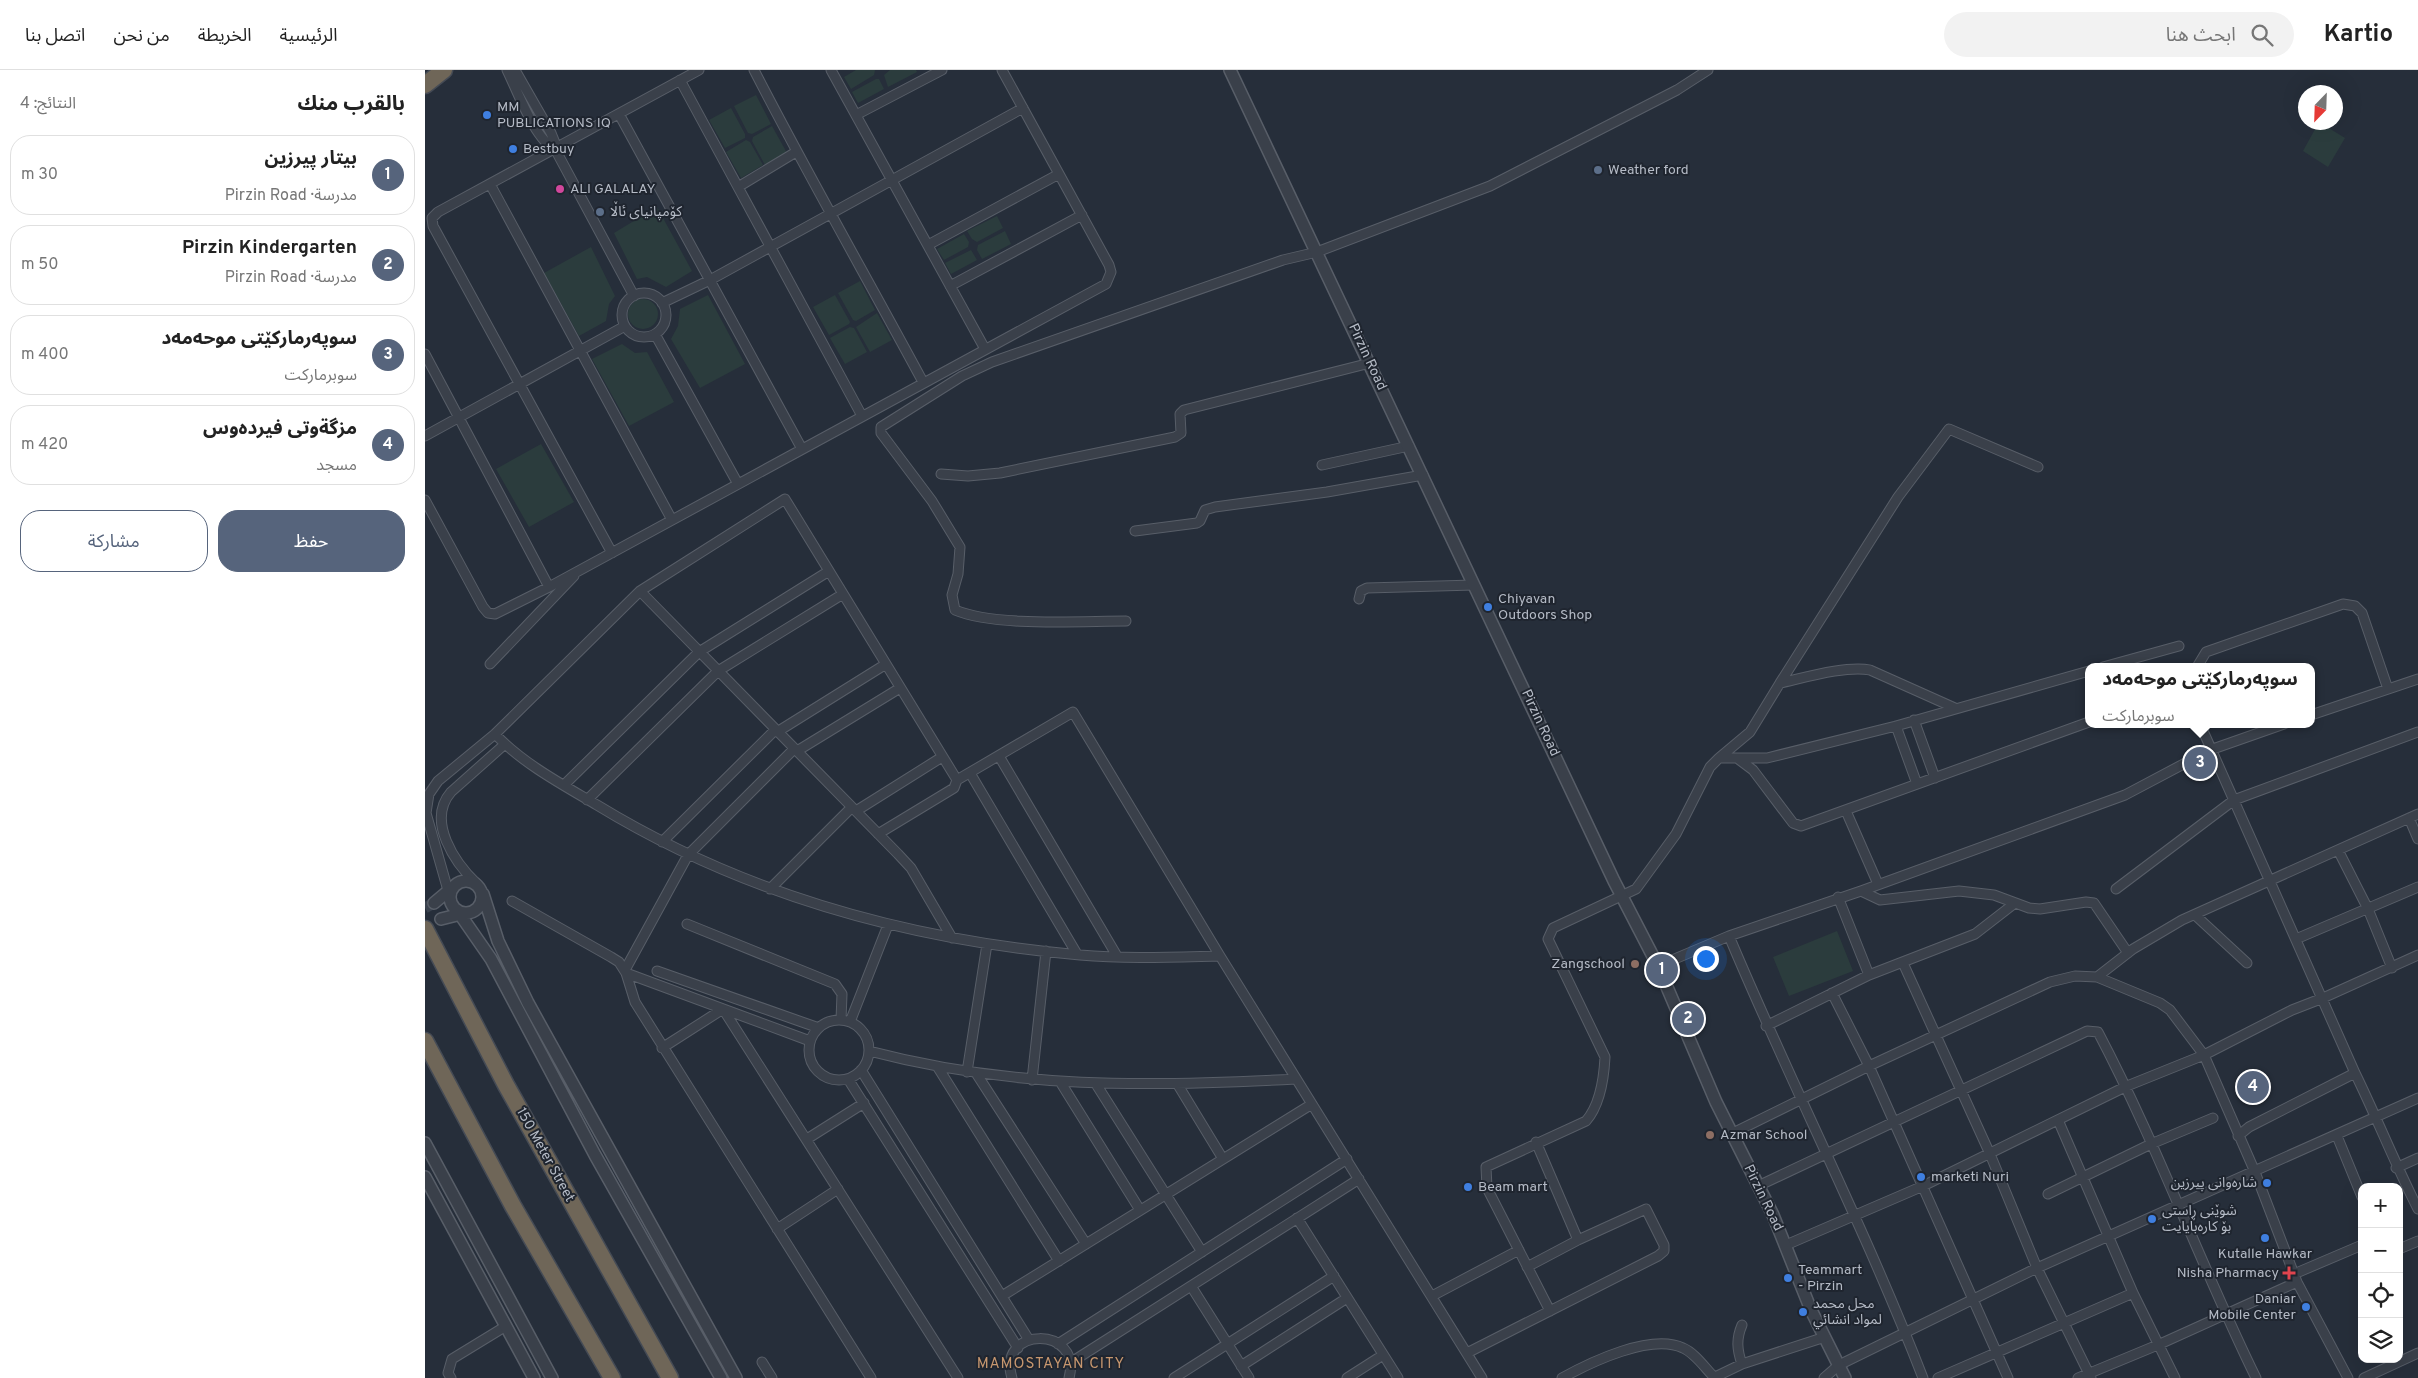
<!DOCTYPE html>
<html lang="ar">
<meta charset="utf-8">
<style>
body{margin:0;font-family:Overpass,"Noto Sans Arabic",sans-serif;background:#f2f2f2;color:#222;direction:rtl}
.controls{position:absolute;right:15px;bottom:15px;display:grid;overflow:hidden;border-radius:10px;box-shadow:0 5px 20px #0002}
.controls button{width:45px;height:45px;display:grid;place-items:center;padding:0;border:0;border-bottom:1px solid #e0e0e0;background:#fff;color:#222;font:25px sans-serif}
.compass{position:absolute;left:1873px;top:15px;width:45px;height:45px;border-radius:50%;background:#fff;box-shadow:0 5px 20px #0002;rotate:203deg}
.you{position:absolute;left:1280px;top:888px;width:18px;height:18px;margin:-12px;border:4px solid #fff;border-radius:50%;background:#1a73e8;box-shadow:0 0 0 8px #1a73e833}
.badge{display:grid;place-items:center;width:32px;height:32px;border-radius:50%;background:#56647c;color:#fff;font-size:16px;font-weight:700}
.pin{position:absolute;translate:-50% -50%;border:2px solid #fff;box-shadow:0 1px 5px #0006}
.popup{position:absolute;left:1660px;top:593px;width:230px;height:65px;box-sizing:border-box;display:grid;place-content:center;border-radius:10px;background:#fff;filter:drop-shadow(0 1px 4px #0005);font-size:16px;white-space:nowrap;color:#767676}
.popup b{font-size:19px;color:#222}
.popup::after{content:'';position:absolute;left:50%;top:100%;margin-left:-10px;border:10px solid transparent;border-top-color:#fff}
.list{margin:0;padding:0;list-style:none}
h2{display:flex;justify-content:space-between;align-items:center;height:65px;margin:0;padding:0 20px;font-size:21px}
h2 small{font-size:16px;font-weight:400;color:#767676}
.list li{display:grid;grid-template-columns:32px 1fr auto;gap:15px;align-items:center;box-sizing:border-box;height:80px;margin:0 10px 10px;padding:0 10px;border:1px solid #e0e0e0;border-radius:20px}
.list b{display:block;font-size:19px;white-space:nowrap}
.list p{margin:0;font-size:16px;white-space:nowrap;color:#767676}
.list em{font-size:16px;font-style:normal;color:#767676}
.actions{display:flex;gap:10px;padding:15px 20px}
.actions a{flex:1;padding:11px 0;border:1px solid #56647c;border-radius:20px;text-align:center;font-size:18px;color:#56647c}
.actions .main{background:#56647c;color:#fff}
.icon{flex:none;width:28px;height:28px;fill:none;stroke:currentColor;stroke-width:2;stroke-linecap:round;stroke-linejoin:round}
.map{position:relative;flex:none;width:1993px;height:1308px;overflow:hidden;direction:ltr}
header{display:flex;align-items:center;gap:30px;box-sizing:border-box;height:70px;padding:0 25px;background:#fff;border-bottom:1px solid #e0e0e0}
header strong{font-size:24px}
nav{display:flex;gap:28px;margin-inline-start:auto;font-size:18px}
.search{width:350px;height:45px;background:#f2f2f2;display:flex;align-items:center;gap:12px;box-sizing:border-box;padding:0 18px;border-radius:28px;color:#767676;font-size:19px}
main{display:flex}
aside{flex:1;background:#fff}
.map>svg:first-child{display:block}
.green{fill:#2b3c3d}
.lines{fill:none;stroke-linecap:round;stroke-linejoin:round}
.tertiary-tunnel{stroke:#3b434f;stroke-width:11;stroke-dasharray:11 5.5;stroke-linecap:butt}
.minor-casing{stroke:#585e68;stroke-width:11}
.tertiary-casing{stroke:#585e68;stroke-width:14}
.motorway-casing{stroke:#454b55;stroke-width:19}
.minor{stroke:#3a404a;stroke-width:9}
.tertiary{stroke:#3a404a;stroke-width:11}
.motorway{stroke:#6f6658;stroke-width:16}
.shop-dot{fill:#3f7fe0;stroke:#1f252f;stroke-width:2}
.service-dot{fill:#5c6f8a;stroke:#1f252f;stroke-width:2}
.hotel-dot{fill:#d1479c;stroke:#1f252f;stroke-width:2}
.education-dot{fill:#8d6e63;stroke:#1f252f;stroke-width:2}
.health-dot{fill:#e0444e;stroke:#1f252f;stroke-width:2}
.labels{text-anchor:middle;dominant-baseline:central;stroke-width:4;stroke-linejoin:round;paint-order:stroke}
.poi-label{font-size:14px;fill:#b5bbc6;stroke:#1f252f;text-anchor:start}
.street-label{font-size:14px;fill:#b5bbc6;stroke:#1f252f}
.neighbourhood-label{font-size:15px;letter-spacing:1px;fill:#c7976f;stroke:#1f252f}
</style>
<header>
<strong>Kartio</strong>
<div class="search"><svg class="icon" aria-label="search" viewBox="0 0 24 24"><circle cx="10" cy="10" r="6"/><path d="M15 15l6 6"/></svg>ابحث هنا</div>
<nav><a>الرئيسية</a><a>الخريطة</a><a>من نحن</a><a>اتصل بنا</a></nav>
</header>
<main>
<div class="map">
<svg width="1993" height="1308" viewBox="0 0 1993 1308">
<rect width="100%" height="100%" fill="#262e3a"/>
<!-- green -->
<path class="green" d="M 431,0 L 450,0 L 449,5 L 426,19 L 419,7 Z
M 465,0 L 491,0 L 492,2 L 463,17 L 459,5 Z
M 451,9 L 454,9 L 459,19 L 433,33 L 427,22 Z
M 331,25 L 346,54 L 327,64 L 323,63 L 309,36 Z
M 306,38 L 320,64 L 320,68 L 300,78 L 284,50 Z
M 1894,52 L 1920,68 L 1903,97 L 1878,81 Z
M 347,56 L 362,83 L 340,95 L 327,71 L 328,67 Z
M 321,70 L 325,72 L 338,95 L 316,108 L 301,82 Z
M 232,137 L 267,201 L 241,217 L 222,207 L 212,209 L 189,163 Z
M 572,146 L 578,158 L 552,172 L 547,169 L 542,161 Z
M 580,161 L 586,174 L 557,189 L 552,180 L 553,175 Z
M 539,164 L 544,172 L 543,177 L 519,190 L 512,179 Z
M 166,177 L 190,226 L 184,234 L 181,251 L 154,266 L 119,203 Z
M 546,180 L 552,190 L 526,204 L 520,193 Z
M 435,211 L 450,240 L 431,251 L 428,250 L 413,223 Z
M 283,225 L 320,294 L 275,318 L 246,269 L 253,256 L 255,239 Z
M 410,225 L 425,252 L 424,254 L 404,265 L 388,237 Z
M203 244a15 15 0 1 1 30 0a15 15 0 1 1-30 0Z
M 452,243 L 467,270 L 445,282 L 431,257 Z
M 425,257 L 429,258 L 442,282 L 420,294 L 405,268 Z
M 197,274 L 210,283 L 222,282 L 249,332 L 204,356 L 167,289 Z
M 116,374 L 149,432 L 104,457 L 71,399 Z
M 1412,861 L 1428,901 L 1364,926 L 1348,887 Z"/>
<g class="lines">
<!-- tertiary-tunnel -->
<path class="tertiary-tunnel" d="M 0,838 L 9,833"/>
<defs>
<path id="minor" d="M 82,0 C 92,20 110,70 130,79
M 90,0 L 126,63 L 130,73 L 130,79 L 209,226
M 329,0 C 383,105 442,208 498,312
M 406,0 L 560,279
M 255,10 L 437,346
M 194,44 L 377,379
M 431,45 L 517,0
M 65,114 L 247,450
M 313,117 L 371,82
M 503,175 L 634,104
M 525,216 L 657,145
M197 245a22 22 0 1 1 44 0a22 22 0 1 1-44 0Z
M 237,233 L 285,210 L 598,38
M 230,264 L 313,414
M 0,284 L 124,517
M 0,366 L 200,256
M 897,395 L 984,376
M 516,404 L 543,406 L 575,403 L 750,367 L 756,363 L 755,344 L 759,340 L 945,293
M 0,430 L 58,537 L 63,543 L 70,544 L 124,517 L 681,214 L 686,202 L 684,195 L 577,0
M 710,461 L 772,453 L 775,451 L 780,440 L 790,437 L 902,422 L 998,405
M 187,483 L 8,156 L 7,148 L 13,142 L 274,0
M 215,521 L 473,784 L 486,798 L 527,868
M 934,529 L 936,521 L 942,518 L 1049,515
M 701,551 C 655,551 571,557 530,540 L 527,525 L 533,504 L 535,477 L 507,431 L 456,363 L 456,357 L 537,306 L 567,292 L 858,190 L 892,182 L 1065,116 L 1252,20 L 1283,0
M 65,594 L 149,506
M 1678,597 L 1754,576
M 1772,597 L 1781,582 L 1918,534 L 1930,536 L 1937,543 L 1963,619
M 1355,613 L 1473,427 L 1524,359 L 1613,397
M 1886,645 L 1993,609
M 1489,650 L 1510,708
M 1775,654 L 1930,1003 C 1952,1048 1970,1094 1993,1139
M 1471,656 L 1492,714
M 352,662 L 461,594
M 70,664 C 97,693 138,715 172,735 C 318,824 485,870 655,885 C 701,889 749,887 795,886
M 372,681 L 475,618
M 574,686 L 692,886
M 1294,688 L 1325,662 L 1355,613 C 1378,608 1422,595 1445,600 L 1530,638
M 1312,688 L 1342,688 L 1471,656 L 1664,601
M 545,703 L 652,884
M 139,715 L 274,582 L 404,501
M 162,730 L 293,601 L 418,524
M 431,741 L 517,687
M 1421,741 L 1453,814
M 1984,748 L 1993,769
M 453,764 L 529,718 L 532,710 L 648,642 L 795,886 L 1057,1308
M 237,772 L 350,660
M 1913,780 L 1943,839 L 1967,898
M 52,814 C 30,793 1,751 26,722 L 80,674
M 345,819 L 427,737
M 1691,819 L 1809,730 L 1993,662
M 1436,821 L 1455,830 L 1534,821 L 1569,825 L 1604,838 L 1615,839 L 1661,832 L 1669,833 L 1703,883
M 24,824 L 1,743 L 4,724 L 13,711 L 70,664 L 215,521 L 360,429 L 532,710
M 1413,827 L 1444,905
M 87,831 L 186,887 L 194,892 L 201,903 L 210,932 L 446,1308
M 1770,845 L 1822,893
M 262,854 L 410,914 L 417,924 L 416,950
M 1304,866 C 1366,1014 1440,1158 1498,1308
M 1871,869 L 1993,817
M 1478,893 L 1565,1084 L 1612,1198 L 1666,1308
M 1233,896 L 1304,866 L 1436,821 L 1700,725 L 1785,680 L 1859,654
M 200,900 L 263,785 L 369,679
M 232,901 L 394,958
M 201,903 L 385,971
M 1672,907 L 1708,879 L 1757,850 L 1993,744
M 1407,923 L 1444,996 L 1583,1308
M384 980a30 30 0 1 1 60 0a30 30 0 1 1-60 0Z
M 425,952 L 463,855
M 1341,956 L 1444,905 L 1550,864 L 1590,833
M 237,978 L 298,939 L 533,1308
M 444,981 C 589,1019 723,1017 871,1009
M 512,996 L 634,1191
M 436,1000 L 604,1270
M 542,1002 L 562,874
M 551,1003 L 661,1174
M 423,1009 L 593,1278
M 607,1010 L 621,881
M 636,1013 L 715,1140
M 671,1014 L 777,1182
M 753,1015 L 798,1089
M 1633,1050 L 1708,1223 L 1750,1308
M 1306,1064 L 1444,996 L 1625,912 L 1650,906 L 1672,907 L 1735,933 L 1745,940 L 1779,985 L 1830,1102 L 1872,1212 L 1923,1308
M 1813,1066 L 1824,1057 L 1930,1003
M 1912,1066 L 1937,1127
M 382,1069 L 439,1033
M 1111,1072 L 1153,1170
M 1971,1098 L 1993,1088
M 1333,1116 L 1662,961 L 1673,962 C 1732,1074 1775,1194 1831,1308
M 1623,1124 L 1726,1074 L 1788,1048
M 872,1148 L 973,1308
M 352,1159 L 413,1119
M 1361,1175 L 1498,1116 L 1702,1016 L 1779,985 L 1867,940 L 1898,928 L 1993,885
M 1974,1179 L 1993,1171
M 1869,1204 L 1937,1175
M 766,1216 L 824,1308
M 577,1226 L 887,1034
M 1007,1226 L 1094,1180
M 1125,1241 L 1062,1118 L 1061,1097 L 1161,1051 C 1175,1035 1179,1007 1180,987 L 1123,869 L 1128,858 L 1211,819 L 1251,764 L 1285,697 L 1294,688 L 1312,688 L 1328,700 L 1368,753 L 1376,756 L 1664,652
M 633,1274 L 922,1089
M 1042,1283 L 1233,1186 L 1239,1181 L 1239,1175 L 1221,1139 L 1153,1170 L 1102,1197
M 337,1292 L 347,1308
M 645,1293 L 934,1109
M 1317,1294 C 1312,1280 1311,1269 1317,1255
M 816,1296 L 922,1228
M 26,1308 L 23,1303 L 27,1289 L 81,1256
M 587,1308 C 571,1256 658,1255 644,1308
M 749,1308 L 909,1206
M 922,1308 L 958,1285
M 1137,1308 C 1166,1292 1226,1263 1258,1278 C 1270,1283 1280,1298 1289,1307
M 1288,1308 L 1317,1294 L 1400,1267
M 1399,1308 L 1414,1295 L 1612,1198 L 1993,1028
M 1513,1308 L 1708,1223
M 1653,1308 L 1735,1274 L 1872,1212
M 1939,1308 L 1993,1283"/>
<path id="tertiary" d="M 805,0 L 1189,811 L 1233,896 L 1291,1032 L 1348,1145 L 1386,1240 L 1420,1308
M25 827a16 16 0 1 1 32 0a16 16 0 1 1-32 0Z
M 58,824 L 73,871 L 103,933 L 311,1308
M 9,833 L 28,817
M 32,840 L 66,889 L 170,1085 L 296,1308
M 16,849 L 40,843
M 0,1073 L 127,1308
M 0,1107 L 109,1308"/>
<path id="motorway" d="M 0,15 L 19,0
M 0,859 L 81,1015 L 245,1308
M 0,971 L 88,1136 L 187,1308"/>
</defs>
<!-- minor casing -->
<use href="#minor" class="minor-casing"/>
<!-- tertiary casing -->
<use href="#tertiary" class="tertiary-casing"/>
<!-- motorway casing -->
<use href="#motorway" class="motorway-casing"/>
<!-- minor -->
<use href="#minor" class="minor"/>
<!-- tertiary -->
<use href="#tertiary" class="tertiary"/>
<!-- motorway -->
<use href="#motorway" class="motorway"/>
</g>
<!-- markers -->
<g class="shop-dot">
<circle cx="62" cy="45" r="5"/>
<circle cx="88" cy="79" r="5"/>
<circle cx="1063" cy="537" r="5"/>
<circle cx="1496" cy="1107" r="5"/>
<circle cx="1842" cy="1113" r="5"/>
<circle cx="1043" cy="1117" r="5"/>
<circle cx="1727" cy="1149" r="5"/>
<circle cx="1840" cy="1168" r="5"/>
<circle cx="1363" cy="1208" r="5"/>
<circle cx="1881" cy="1237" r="5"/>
<circle cx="1378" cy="1242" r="5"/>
</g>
<g class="service-dot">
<circle cx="1173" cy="100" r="5"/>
<circle cx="175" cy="142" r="5"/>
</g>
<circle class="hotel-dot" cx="135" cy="119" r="5"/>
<g class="education-dot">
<circle cx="1210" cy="894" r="5"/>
<circle cx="1285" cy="1065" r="5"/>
</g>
<path class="health-dot" d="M1861.5 1195.5h5v5h5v5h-5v5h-5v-5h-5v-5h5z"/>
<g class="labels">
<!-- poi labels -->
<g class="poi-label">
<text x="72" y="37">MM<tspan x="72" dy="16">PUBLICATIONS IQ</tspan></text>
<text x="98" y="79">Bestbuy</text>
<text x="1183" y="100">Weather ford</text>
<text x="145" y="119">ALI GALALAY</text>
<text x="185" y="142">کۆمپانیای ئاڵا</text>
<text x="1073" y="529">Chiyavan<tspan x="1073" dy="16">Outdoors Shop</tspan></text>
<text x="1200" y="894" text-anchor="end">Zangschool</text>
<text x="1295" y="1065">Azmar School</text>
<text x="1506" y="1107">marketi Nuri</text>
<text x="1832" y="1113" text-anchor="end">شارەوانی پیرزین</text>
<text x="1053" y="1117">Beam mart</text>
<text x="1737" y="1141">شوێنی ڕاستی<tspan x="1737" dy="16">بۆ کارەبایایت</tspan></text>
<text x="1840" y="1184" text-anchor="middle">Kutalle Hawkar</text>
<text x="1373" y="1200">Teammart<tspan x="1373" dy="16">- Pirzin</tspan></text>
<text x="1854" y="1203" text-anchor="end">Nisha Pharmacy</text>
<text x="1871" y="1229" text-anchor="end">Daniar<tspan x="1871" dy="16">Mobile Center</tspan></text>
<text x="1388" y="1234">محل محمد<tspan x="1388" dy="16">لمواد انشائي</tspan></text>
</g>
<!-- street labels -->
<g class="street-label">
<text transform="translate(942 287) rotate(65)">Pirzin Road</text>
<text transform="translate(1115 653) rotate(65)">Pirzin Road</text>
<text transform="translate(120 1085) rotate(61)">150 Meter Street</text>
<text transform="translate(1338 1128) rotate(64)">Pirzin Road</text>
</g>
<!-- neighbourhood labels -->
<g class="neighbourhood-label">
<text x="626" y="1294">MAMOSTAYAN CITY</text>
</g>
</g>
</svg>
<div class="controls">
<button>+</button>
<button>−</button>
<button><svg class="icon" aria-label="locate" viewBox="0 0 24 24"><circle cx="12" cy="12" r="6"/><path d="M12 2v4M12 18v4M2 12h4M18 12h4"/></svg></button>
<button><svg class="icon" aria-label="layers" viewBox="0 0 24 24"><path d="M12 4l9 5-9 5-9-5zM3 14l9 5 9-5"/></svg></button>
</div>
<svg class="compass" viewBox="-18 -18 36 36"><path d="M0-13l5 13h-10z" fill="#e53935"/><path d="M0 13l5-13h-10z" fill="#767676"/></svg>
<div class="you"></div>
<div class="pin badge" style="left:1237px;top:900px">1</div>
<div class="pin badge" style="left:1263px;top:949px">2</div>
<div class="pin badge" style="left:1775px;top:693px">3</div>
<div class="popup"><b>سوپەرمارکێتی موحەمەد</b>سوبرماركت</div>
<div class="pin badge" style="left:1828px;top:1017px">4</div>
</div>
<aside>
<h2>بالقرب منك<small>النتائج: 4</small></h2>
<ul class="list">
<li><span class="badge">1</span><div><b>بيتار پيرزين</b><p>مدرسة · Pirzin Road</p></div><em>30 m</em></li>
<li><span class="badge">2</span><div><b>Pirzin Kindergarten</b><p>مدرسة · Pirzin Road</p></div><em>50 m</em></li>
<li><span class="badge">3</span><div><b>سوپەرمارکێتی موحەمەد</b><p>سوبرماركت</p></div><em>400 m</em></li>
<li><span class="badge">4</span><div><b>مزگةوتی فیردەوس</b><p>مسجد</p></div><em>420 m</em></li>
</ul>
<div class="actions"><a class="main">حفظ</a><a>مشاركة</a></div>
</aside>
</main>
